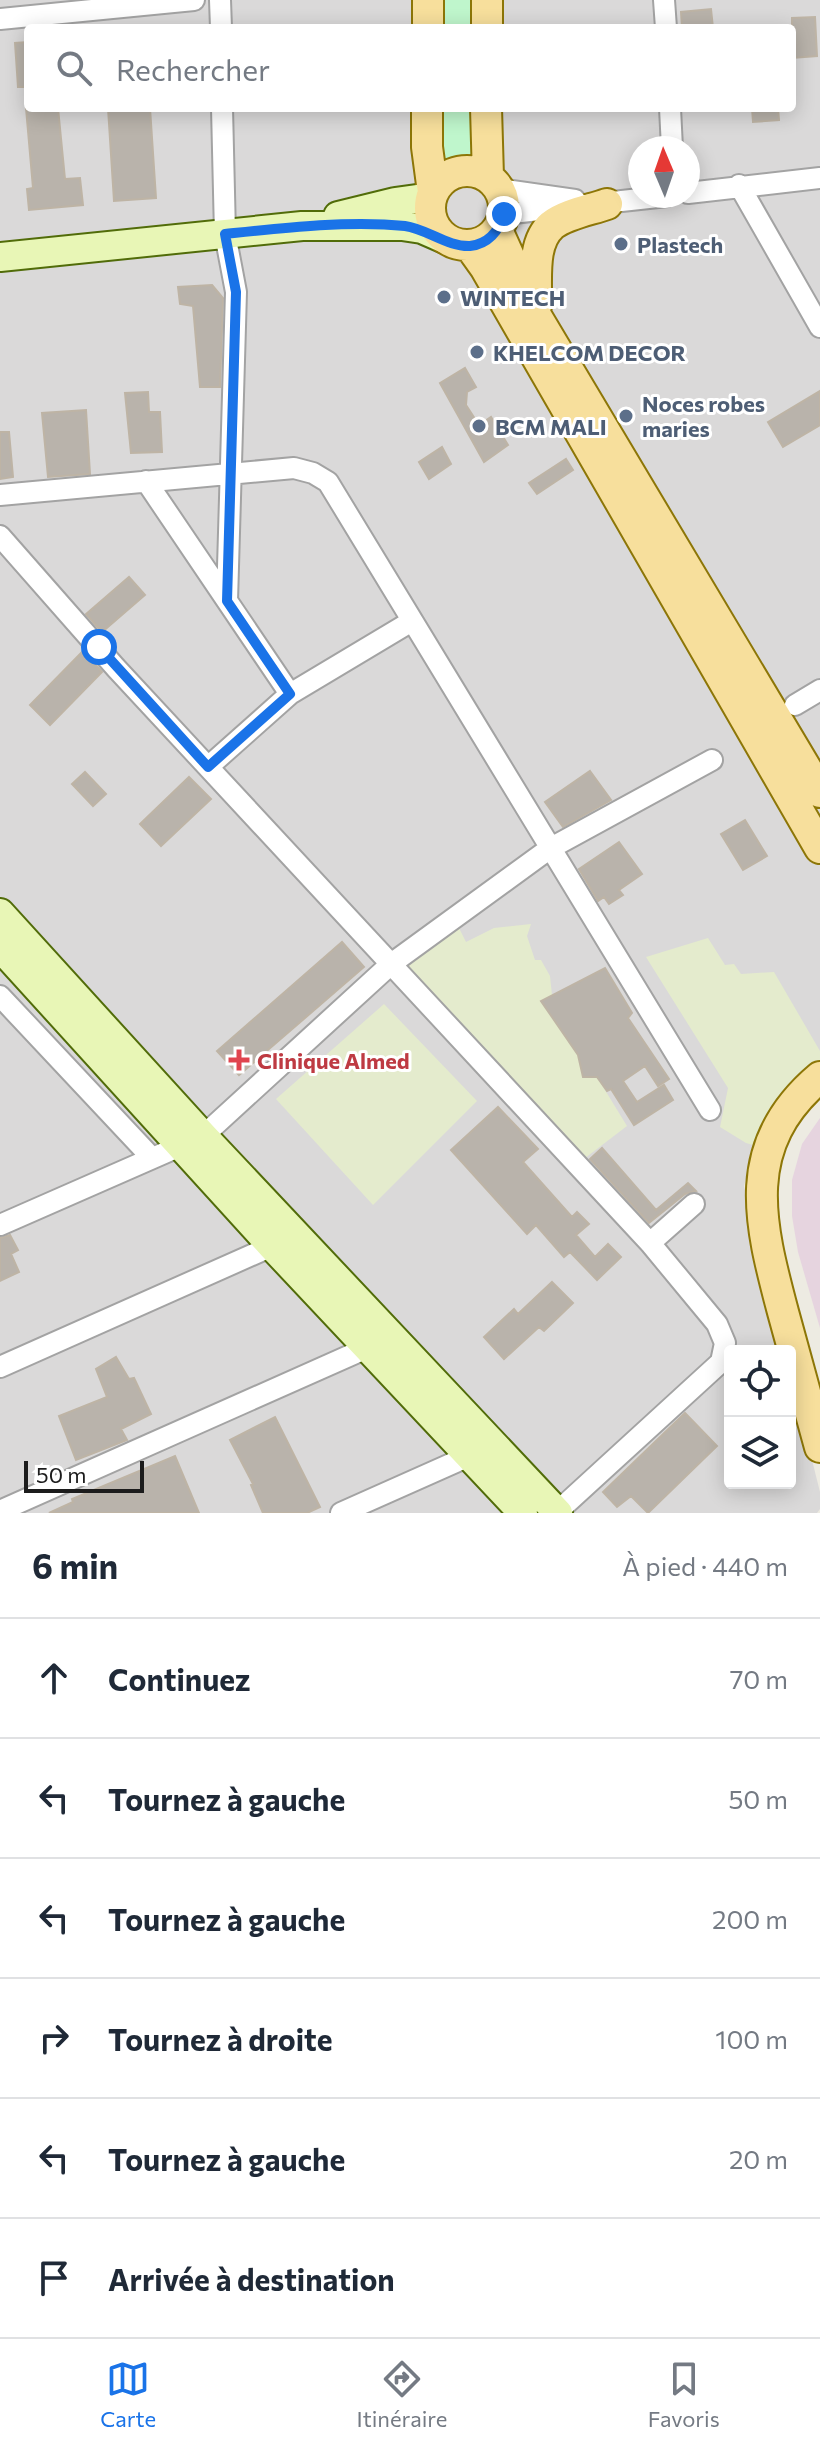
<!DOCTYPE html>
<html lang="fr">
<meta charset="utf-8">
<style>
body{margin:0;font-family:Commissioner,sans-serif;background:#f6f6f7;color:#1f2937}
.controls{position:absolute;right:24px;bottom:24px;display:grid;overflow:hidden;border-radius:8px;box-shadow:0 4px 20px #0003}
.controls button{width:72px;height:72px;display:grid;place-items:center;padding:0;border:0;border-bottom:2px solid #e0e1e3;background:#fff;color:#1f2937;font:40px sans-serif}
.compass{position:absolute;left:628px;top:136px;width:72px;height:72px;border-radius:50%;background:#fff;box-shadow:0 4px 20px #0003;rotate:358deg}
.scale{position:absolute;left:24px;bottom:20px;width:120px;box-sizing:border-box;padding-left:8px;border:4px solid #1c1c1c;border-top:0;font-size:22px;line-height:28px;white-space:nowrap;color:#1c1c1c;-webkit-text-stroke:6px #fff;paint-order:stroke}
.stop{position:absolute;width:24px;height:24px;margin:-18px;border:6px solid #1a73e8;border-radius:50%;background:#fff}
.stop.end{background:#1a73e8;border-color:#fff;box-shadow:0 2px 8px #0008}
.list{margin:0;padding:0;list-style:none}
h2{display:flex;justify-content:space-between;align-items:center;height:104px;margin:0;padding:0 32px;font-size:34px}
h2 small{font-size:26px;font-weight:400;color:#747a83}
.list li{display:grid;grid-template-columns:52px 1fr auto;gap:24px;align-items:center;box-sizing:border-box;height:120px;padding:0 32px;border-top:2px solid #e0e1e3}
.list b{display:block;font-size:30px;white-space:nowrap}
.list em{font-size:26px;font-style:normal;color:#747a83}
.icon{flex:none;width:44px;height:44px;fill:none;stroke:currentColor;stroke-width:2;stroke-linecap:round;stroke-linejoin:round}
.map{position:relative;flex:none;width:820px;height:1513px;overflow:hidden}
.search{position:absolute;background:#fff;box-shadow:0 4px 20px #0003;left:24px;right:24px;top:24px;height:88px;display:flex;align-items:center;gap:20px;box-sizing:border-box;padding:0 28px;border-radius:8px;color:#747a83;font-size:30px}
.sheet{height:824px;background:#fff}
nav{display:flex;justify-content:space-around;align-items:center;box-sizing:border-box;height:112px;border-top:2px solid #e0e1e3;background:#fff;font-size:22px;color:#747a83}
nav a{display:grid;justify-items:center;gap:4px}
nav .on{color:#1a73e8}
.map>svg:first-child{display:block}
.residential{fill:#dad9d9;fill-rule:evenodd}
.industrial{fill:#e6d4df}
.farmland{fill:#e4ebcd}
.park{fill:#bff6cc}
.building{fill:#b9b3ab;stroke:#beb4a5;stroke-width:2}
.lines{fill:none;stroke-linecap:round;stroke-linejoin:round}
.street-casing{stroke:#a3a3a3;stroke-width:24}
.secondary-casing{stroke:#516c09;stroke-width:32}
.primary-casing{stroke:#8d7607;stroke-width:34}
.street{stroke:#fff;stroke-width:20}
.secondary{stroke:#e8f6b6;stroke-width:28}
.primary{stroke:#f7df9c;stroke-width:30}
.route{stroke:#1a73e8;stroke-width:10}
.service-dot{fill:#5c6f8a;stroke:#fff;stroke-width:3}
.health-dot{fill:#e0444e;stroke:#fff;stroke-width:3}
.labels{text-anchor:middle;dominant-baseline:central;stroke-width:6;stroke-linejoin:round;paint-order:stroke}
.service-label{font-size:22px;font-weight:bold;fill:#4e5e75;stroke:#fff;text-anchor:start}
.health-label{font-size:22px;font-weight:bold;fill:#be3a42;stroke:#fff;text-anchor:start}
</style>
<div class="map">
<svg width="820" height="1513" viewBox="0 0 820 1513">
<rect width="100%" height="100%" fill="#edebe2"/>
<!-- residential -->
<path class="residential" d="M 0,0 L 820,0 L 820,1059 L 763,1114 L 744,1186 L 785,1351 L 730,1351 L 730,1483 L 790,1483 L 790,1372 L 820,1492 L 820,1509 L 817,1513 L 0,1513 ZM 28,28 L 792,28 L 792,108 L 28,108 ZM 640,148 L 688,148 L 688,196 L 640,196 Z"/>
<!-- industrial -->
<path class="industrial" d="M 820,1118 L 820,1328 L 798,1252 L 792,1216 L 792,1180 L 802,1144 Z"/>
<!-- farmland -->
<path class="farmland" d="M 457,924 L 466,942 L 494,928 L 531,924 L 527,936 L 535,960 L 541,960 L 550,976 L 552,995 L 542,1001 L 578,1055 L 583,1077 L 597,1077 L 627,1126 L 576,1165 L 391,964 Z
M 708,938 L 725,965 L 734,964 L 741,974 L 774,972 L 820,1051 L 820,1077 L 767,1149 L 746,1143 L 720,1127 L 728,1088 L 646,957 Z
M 384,1004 L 477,1101 L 373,1205 L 276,1099 Z"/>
<!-- park -->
<path class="park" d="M 434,0 L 476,0 L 476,28 L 434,28 Z
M 434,108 L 475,108 L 475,161 L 452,162 L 436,170 Z"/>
<!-- building -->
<path class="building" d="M 711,9 L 713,28 L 682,28 L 681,12 Z
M 815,17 L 817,56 L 792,58 L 792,18 Z
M 28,42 L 28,87 L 18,87 L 15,43 Z
M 26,108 L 58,108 L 65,179 L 80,178 L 83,205 L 29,210 L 27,189 L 33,188 Z
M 108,108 L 150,108 L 156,198 L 114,201 Z
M 752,108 L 778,108 L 779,120 L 753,122 Z
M 212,285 L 223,298 L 220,387 L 200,387 L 193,306 L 180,304 L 178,287 Z
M 465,368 L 476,387 L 467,392 L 466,405 L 479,425 L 491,417 L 508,445 L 484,462 L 440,383 Z
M 820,391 L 820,425 L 783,447 L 768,422 Z
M 148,392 L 149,412 L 160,412 L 162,452 L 131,453 L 125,393 Z
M 86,410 L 90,474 L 48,477 L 42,413 Z
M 0,432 L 9,432 L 13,477 L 0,479 Z
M 442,447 L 451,464 L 429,479 L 419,462 Z
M 566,459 L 573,470 L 537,494 L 529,483 Z
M 129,577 L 145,595 L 102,632 L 86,614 Z
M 83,651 L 102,672 L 50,725 L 30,705 Z
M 590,771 L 611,800 L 563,827 L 545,802 Z
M 85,772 L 106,794 L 93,806 L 72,784 Z
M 189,777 L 211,799 L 161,846 L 140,824 Z
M 745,820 L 767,856 L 743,870 L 721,834 Z
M 619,842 L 642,874 L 619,890 L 623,895 L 609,904 L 604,897 L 598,901 L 579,869 Z
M 342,942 L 364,967 L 239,1075 L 217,1051 Z
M 605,968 L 632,1013 L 628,1018 L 669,1079 L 658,1086 L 645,1066 L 623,1081 L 637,1102 L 664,1085 L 673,1100 L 634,1125 L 611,1089 L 607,1091 L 597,1077 L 583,1077 L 578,1055 L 541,1001 Z
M 498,1107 L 538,1149 L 523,1162 L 572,1217 L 577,1212 L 589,1224 L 576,1235 L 595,1257 L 608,1244 L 621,1257 L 597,1280 L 570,1252 L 564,1257 L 536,1225 L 527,1234 L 451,1150 Z
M 602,1148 L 656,1210 L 688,1183 L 696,1191 L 685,1194 L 649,1223 L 590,1159 Z
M 10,1235 L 18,1250 L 11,1254 L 19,1272 L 0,1281 L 0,1238 Z
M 552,1282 L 573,1303 L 544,1331 L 539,1327 L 504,1359 L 484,1337 L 514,1309 L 518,1314 Z
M 116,1357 L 129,1379 L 134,1378 L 151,1414 L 121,1429 L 127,1440 L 76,1460 L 59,1416 L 107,1397 L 96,1369 Z
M 685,1413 L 717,1446 L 648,1513 L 631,1496 L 617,1507 L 603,1492 Z
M 275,1417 L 320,1507 L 307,1513 L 263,1513 L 251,1485 L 253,1484 L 230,1440 Z
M 175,1456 L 199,1513 L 49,1513 L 73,1502 L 72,1499 Z"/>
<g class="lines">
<defs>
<path id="street" d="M 220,0 L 221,28
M 664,0 L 666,28
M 0,19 L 194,0
M 222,108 L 225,234 L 236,292 L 227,601
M 670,108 L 672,148
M 739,185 L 820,327
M 499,189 L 575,200
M 688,193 L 820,178
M 504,214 L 667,196
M 146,481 L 290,694
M 0,495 L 294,468 L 313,473 L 328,482 L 710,1110
M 0,536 L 116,668 L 650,1243 L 717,1324 L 725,1343 L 721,1362 L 557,1512
M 795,705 L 820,690
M 208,767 L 290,694 L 412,621
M 0,996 L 152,1158
M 0,1225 L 203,1136 L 391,964 L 549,849 L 712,760
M 650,1243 L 694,1204
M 0,1367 L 272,1246
M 0,1511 L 369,1347
M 341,1513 L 469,1456"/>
<path id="secondary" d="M 338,216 L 395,202 L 431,197
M 0,257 L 302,226 L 402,226 L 422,229 L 445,239
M 0,913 L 203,1136 L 558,1513
M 0,947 L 272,1246 L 523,1513"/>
<path id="primary" d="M 428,28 L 428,0
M 487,28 L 487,0
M 427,108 L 427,147 L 433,192
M 486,108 L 488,177
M430 208a37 37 0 1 1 74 0a37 37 0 1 1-74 0Z
M 497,230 L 536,316 L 820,792
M 470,246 L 485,267 L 820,848
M 536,306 C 537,281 531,243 552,225 C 566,214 590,210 607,204
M 820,1077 C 739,1145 759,1222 783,1312 C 795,1357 808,1402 820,1447"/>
</defs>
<!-- street casing -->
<use href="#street" class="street-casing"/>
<!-- secondary casing -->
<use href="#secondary" class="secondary-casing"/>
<!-- primary casing -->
<use href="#primary" class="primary-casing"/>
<!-- street -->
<use href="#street" class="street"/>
<!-- secondary -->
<use href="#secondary" class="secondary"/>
<!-- primary -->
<use href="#primary" class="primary"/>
</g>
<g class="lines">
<!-- route -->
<path class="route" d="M 99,647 L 208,767 L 290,694 L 227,601 L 236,292 L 225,234 C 281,228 349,220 405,226 C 427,229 448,247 470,246 C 488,244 499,231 504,214"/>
</g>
<!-- markers -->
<g class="service-dot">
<circle cx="621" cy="244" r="8"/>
<circle cx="444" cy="297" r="8"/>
<circle cx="477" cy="352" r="8"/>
<circle cx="626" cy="416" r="8"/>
<circle cx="479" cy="426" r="8"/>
</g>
<path class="health-dot" d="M235 1048h8v8h8v8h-8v8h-8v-8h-8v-8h8z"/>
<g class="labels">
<!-- service labels -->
<g class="service-label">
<text x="637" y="244">Plastech</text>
<text x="460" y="297">WINTECH</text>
<text x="493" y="352">KHELCOM DECOR</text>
<text x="642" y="403">Noces robes<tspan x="642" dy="25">maries</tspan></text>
<text x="495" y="426">BCM MALI</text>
</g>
<!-- health labels -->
<g class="health-label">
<text x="257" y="1060">Clinique Almed</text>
</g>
</g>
</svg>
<div class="controls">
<button><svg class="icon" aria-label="locate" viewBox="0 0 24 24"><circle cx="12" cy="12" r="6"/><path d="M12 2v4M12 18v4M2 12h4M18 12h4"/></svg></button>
<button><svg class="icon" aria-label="layers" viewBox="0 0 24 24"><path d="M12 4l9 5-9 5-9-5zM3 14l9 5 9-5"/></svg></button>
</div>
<svg class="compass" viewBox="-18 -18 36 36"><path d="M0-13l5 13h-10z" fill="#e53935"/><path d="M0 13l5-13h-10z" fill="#747a83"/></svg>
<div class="scale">50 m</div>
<div class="stop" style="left:99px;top:647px"></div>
<div class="stop end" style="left:504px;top:214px"></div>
<div class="search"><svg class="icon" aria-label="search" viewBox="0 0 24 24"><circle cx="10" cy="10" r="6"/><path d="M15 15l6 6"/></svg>Rechercher</div>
</div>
<section class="sheet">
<h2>6 min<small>À pied · 440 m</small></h2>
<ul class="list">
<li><svg class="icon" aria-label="ahead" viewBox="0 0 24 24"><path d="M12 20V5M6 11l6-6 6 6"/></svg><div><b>Continuez</b></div><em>70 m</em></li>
<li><svg class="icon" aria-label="left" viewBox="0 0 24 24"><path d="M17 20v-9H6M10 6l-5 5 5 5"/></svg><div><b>Tournez à gauche</b></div><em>50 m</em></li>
<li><svg class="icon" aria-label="left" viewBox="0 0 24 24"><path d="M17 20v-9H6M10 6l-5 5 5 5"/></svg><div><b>Tournez à gauche</b></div><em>200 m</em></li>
<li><svg class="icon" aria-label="right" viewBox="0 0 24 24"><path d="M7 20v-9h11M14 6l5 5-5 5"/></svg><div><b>Tournez à droite</b></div><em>100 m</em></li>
<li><svg class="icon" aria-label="left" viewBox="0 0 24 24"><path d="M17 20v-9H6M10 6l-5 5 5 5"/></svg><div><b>Tournez à gauche</b></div><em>20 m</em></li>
<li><svg class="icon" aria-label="arrive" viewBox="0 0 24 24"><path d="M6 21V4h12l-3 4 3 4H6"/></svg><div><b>Arrivée à destination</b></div></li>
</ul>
</section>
<nav>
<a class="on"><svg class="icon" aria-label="map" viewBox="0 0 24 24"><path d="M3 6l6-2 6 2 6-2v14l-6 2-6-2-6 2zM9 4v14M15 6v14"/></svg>Carte</a>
<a><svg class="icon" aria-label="directions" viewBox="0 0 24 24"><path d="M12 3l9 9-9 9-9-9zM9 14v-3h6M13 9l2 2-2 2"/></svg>Itinéraire</a>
<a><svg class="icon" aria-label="saved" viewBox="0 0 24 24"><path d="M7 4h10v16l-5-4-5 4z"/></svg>Favoris</a>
</nav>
